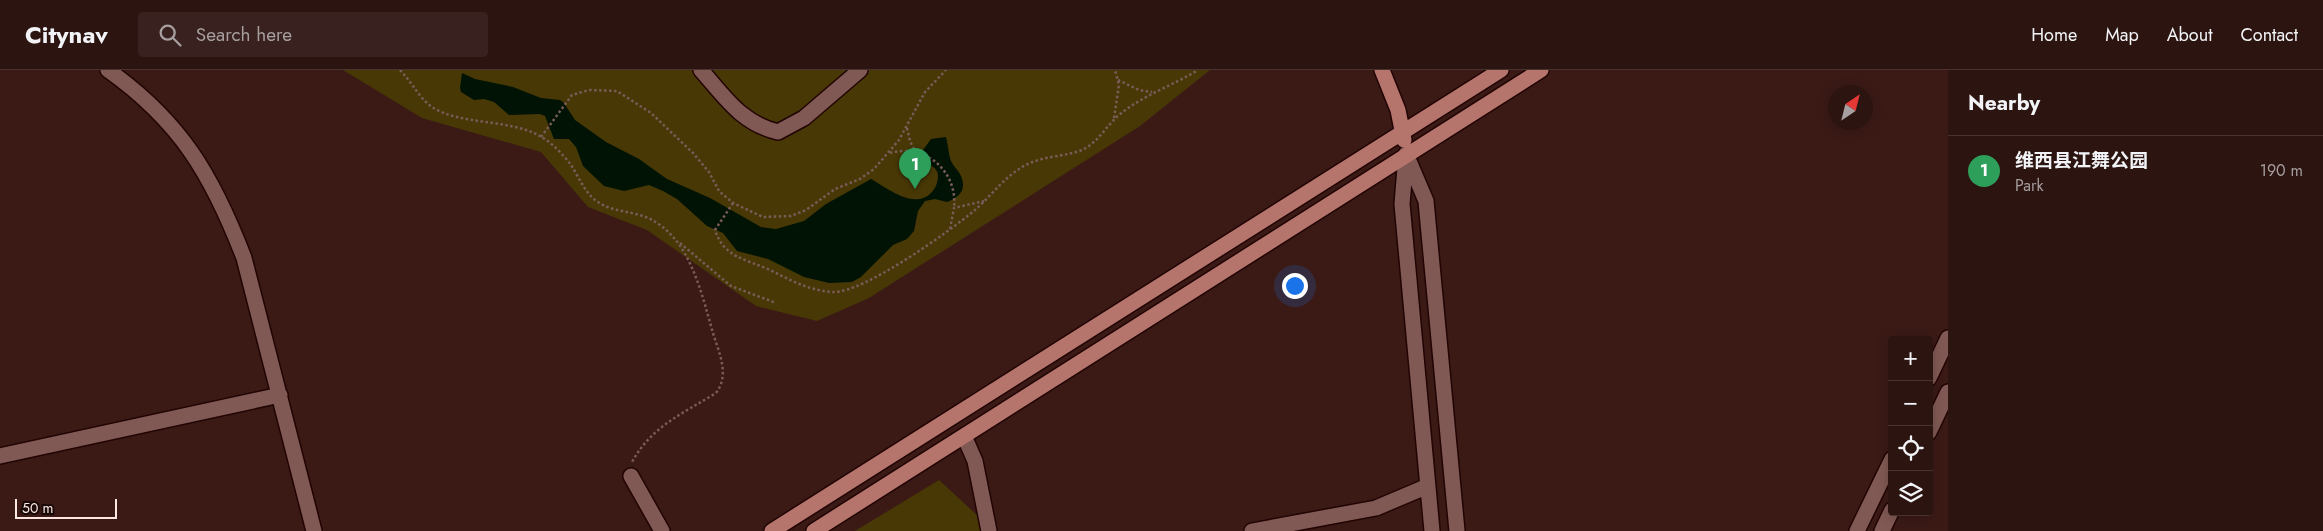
<!DOCTYPE html>
<meta charset="utf-8">
<style>
body{margin:0;font-family:Jost,"Noto Sans SC",sans-serif;background:#38211e;color:#f1f3f6}
.controls{position:absolute;right:15px;bottom:15px;display:grid;overflow:hidden;border-radius:5px;box-shadow:0 2px 12px #0003}
.controls button{width:45px;height:45px;display:grid;place-items:center;padding:0;border:0;border-bottom:1px solid #483330;background:#2c1410;color:#f1f3f6;font:25px sans-serif}
.compass{position:absolute;left:1828px;top:15px;width:45px;height:45px;border-radius:50%;background:#2c1410;box-shadow:0 2px 12px #0003;rotate:35deg}
.scale{position:absolute;left:15px;bottom:12px;width:102px;box-sizing:border-box;padding-left:5px;border:2px solid #fee6e2;border-top:0;font-size:14px;line-height:18px;white-space:nowrap;color:#fee6e2;-webkit-text-stroke:4px #180a08;paint-order:stroke}
.you{position:absolute;left:1294px;top:215px;width:18px;height:18px;margin:-12px;border:4px solid #fff;border-radius:50%;background:#1a73e8;box-shadow:0 0 0 8px #1a73e833}
.badge{display:grid;place-items:center;width:32px;height:32px;border-radius:50%;background:#53cadc;color:#fff;font-size:16px;font-weight:700}
.pin{position:absolute;translate:-50% -41px;filter:drop-shadow(0 1px 2px #0008)}
.pin::after{content:'';position:absolute;top:26px;width:18px;height:15px;background:inherit;clip-path:polygon(0 0,100% 0,50% 100%)}
.list{margin:0;padding:0;list-style:none}
h2{display:flex;justify-content:space-between;align-items:center;height:65px;margin:0;padding:0 20px;font-size:21px}
h2 small{font-size:16px;font-weight:400;color:#a69e9f}
.list li{display:grid;grid-template-columns:32px 1fr auto;gap:15px;align-items:center;box-sizing:border-box;height:70px;padding:0 20px;border-top:1px solid #483330}
.list b{display:block;font-size:19px;white-space:nowrap}
.list p{margin:0;font-size:16px;white-space:nowrap;color:#a69e9f}
.list em{font-size:16px;font-style:normal;color:#a69e9f}
.icon{flex:none;width:28px;height:28px;fill:none;stroke:currentColor;stroke-width:2;stroke-linecap:round;stroke-linejoin:round}
.map{position:relative;flex:none;width:1948px;height:461px;overflow:hidden}
header{display:flex;align-items:center;gap:30px;box-sizing:border-box;height:70px;padding:0 25px;background:#2c1410;border-bottom:1px solid #483330}
header strong{font-size:24px}
nav{display:flex;gap:28px;margin-inline-start:auto;font-size:18px}
.search{width:350px;height:45px;background:#38211e;display:flex;align-items:center;gap:12px;box-sizing:border-box;padding:0 18px;border-radius:5px;color:#a69e9f;font-size:19px}
main{display:flex}
aside{flex:1;background:#2c1410}
.map>svg:first-child{display:block}
.green{fill:#483806}
.water{fill:#011304}
.lines{fill:none;stroke-linecap:round;stroke-linejoin:round}
.minor-casing{stroke:#210403;stroke-width:18}
.major-casing{stroke:#210403;stroke-width:18}
.path{stroke:#795b57;stroke-width:2.5;stroke-dasharray:2.5 2.5;stroke-linecap:butt}
.minor{stroke:#815954;stroke-width:15}
.major{stroke:#b5756c;stroke-width:15}
</style>
<header>
<strong>Citynav</strong>
<div class="search"><svg class="icon" aria-label="search" viewBox="0 0 24 24"><circle cx="10" cy="10" r="6"/><path d="M15 15l6 6"/></svg>Search here</div>
<nav><a>Home</a><a>Map</a><a>About</a><a>Contact</a></nav>
</header>
<main>
<div class="map">
<svg width="1948" height="461" viewBox="0 0 1948 461">
<rect width="100%" height="100%" fill="#3b1a16"/>
<!-- green -->
<path class="green" d="M 343,0 L 1210,0 L 1140,56 L 869,228 L 817,251 L 756,236 L 647,160 L 588,137 L 541,82 L 422,48 Z
M 939,410 L 978,446 L 981,461 L 855,461 Z"/>
<!-- water -->
<path class="water" d="M 462,3 L 475,9 L 513,17 L 541,28 L 560,30 L 564,33 L 575,50 L 606,72 L 639,89 L 667,109 L 710,128 L 761,157 L 776,159 L 804,151 L 826,134 L 871,109 C 887,118 914,140 931,123 C 936,118 938,112 938,105 C 937,97 930,96 926,91 C 924,88 924,83 923,80 L 931,69 L 946,67 C 948,74 949,87 951,91 C 953,96 958,100 960,104 C 968,120 959,127 947,132 L 935,129 L 925,131 L 918,141 L 914,161 L 907,169 L 893,175 L 861,207 L 852,212 L 829,213 L 804,207 L 768,189 L 737,181 L 723,163 L 707,156 L 677,129 L 663,121 L 649,115 L 624,121 L 604,116 L 583,96 L 576,77 L 569,69 L 554,69 L 545,46 L 540,44 L 509,45 L 494,32 L 484,29 L 474,30 L 461,22 L 460,18 Z"/>
<g class="lines">
<defs>
<path id="minor" d="M 108,0 C 181,52 212,105 244,188 L 314,461
M 701,0 C 725,27 741,53 778,62 L 804,48 L 860,0
M 1406,84 L 1426,131 L 1457,461
M 1406,86 L 1402,134 L 1432,461
M 1929,308 L 1948,268
M 1929,362 L 1948,322
M 964,366 L 975,391 L 989,461
M 0,386 L 280,325
M 631,406 L 662,461
M 1252,461 L 1376,438 L 1428,416
M 1857,461 L 1892,389
M 1882,461 L 1892,440"/>
<path id="major" d="M 1382,0 L 1398,40 L 1404,70
M 772,461 L 1501,0
M 814,461 L 1541,0"/>
</defs>
<!-- minor casing -->
<use href="#minor" class="minor-casing"/>
<!-- major casing -->
<use href="#major" class="major-casing"/>
<!-- path -->
<path class="path" d="M 400,0 C 412,12 418,27 432,37 C 459,55 508,49 538,65 C 550,71 563,84 571,95 C 579,107 585,124 598,132 C 612,142 632,141 648,148 C 690,167 701,222 713,263 C 719,283 730,305 716,323 C 682,344 652,356 632,392
M 1118,10 L 1139,20 L 1152,22
M 1114,48 L 1119,15 L 1115,0
M 907,58 L 910,71 L 915,81
M 541,67 L 572,25 L 589,20 L 617,21 L 651,43 L 693,83 L 709,102 L 719,121 L 733,133 L 763,147 L 791,146 L 806,140 L 835,119 L 860,109 L 874,99 L 899,70 L 925,22 L 946,0
M 890,83 C 925,73 958,101 954,138
M 733,133 L 715,160 C 724,188 746,189 770,200 C 790,210 810,221 833,222 C 864,223 950,161 975,140 C 992,125 1006,105 1026,95 C 1045,85 1067,87 1084,79 C 1098,72 1107,55 1119,45 C 1143,25 1172,16 1198,0
M 950,159 L 954,138 L 984,131
M 680,173 L 731,216 L 776,233"/>
<!-- minor -->
<use href="#minor" class="minor"/>
<!-- major -->
<use href="#major" class="major"/>
</g>
</svg>
<div class="controls">
<button>+</button>
<button>−</button>
<button><svg class="icon" aria-label="locate" viewBox="0 0 24 24"><circle cx="12" cy="12" r="6"/><path d="M12 2v4M12 18v4M2 12h4M18 12h4"/></svg></button>
<button><svg class="icon" aria-label="layers" viewBox="0 0 24 24"><path d="M12 4l9 5-9 5-9-5zM3 14l9 5 9-5"/></svg></button>
</div>
<svg class="compass" viewBox="-18 -18 36 36"><path d="M0-13l5 13h-10z" fill="#e53935"/><path d="M0 13l5-13h-10z" fill="#a69e9f"/></svg>
<div class="scale">50 m</div>
<div class="you"></div>
<div class="pin badge" style="left:915px;top:119px;background:#2e9e5b">1</div>
</div>
<aside>
<h2>Nearby<small></small></h2>
<ul class="list">
<li><span class="badge" style="background:#2e9e5b">1</span><div><b>维西县江舞公园</b><p>Park</p></div><em>190 m</em></li>
</ul>
</aside>
</main>
